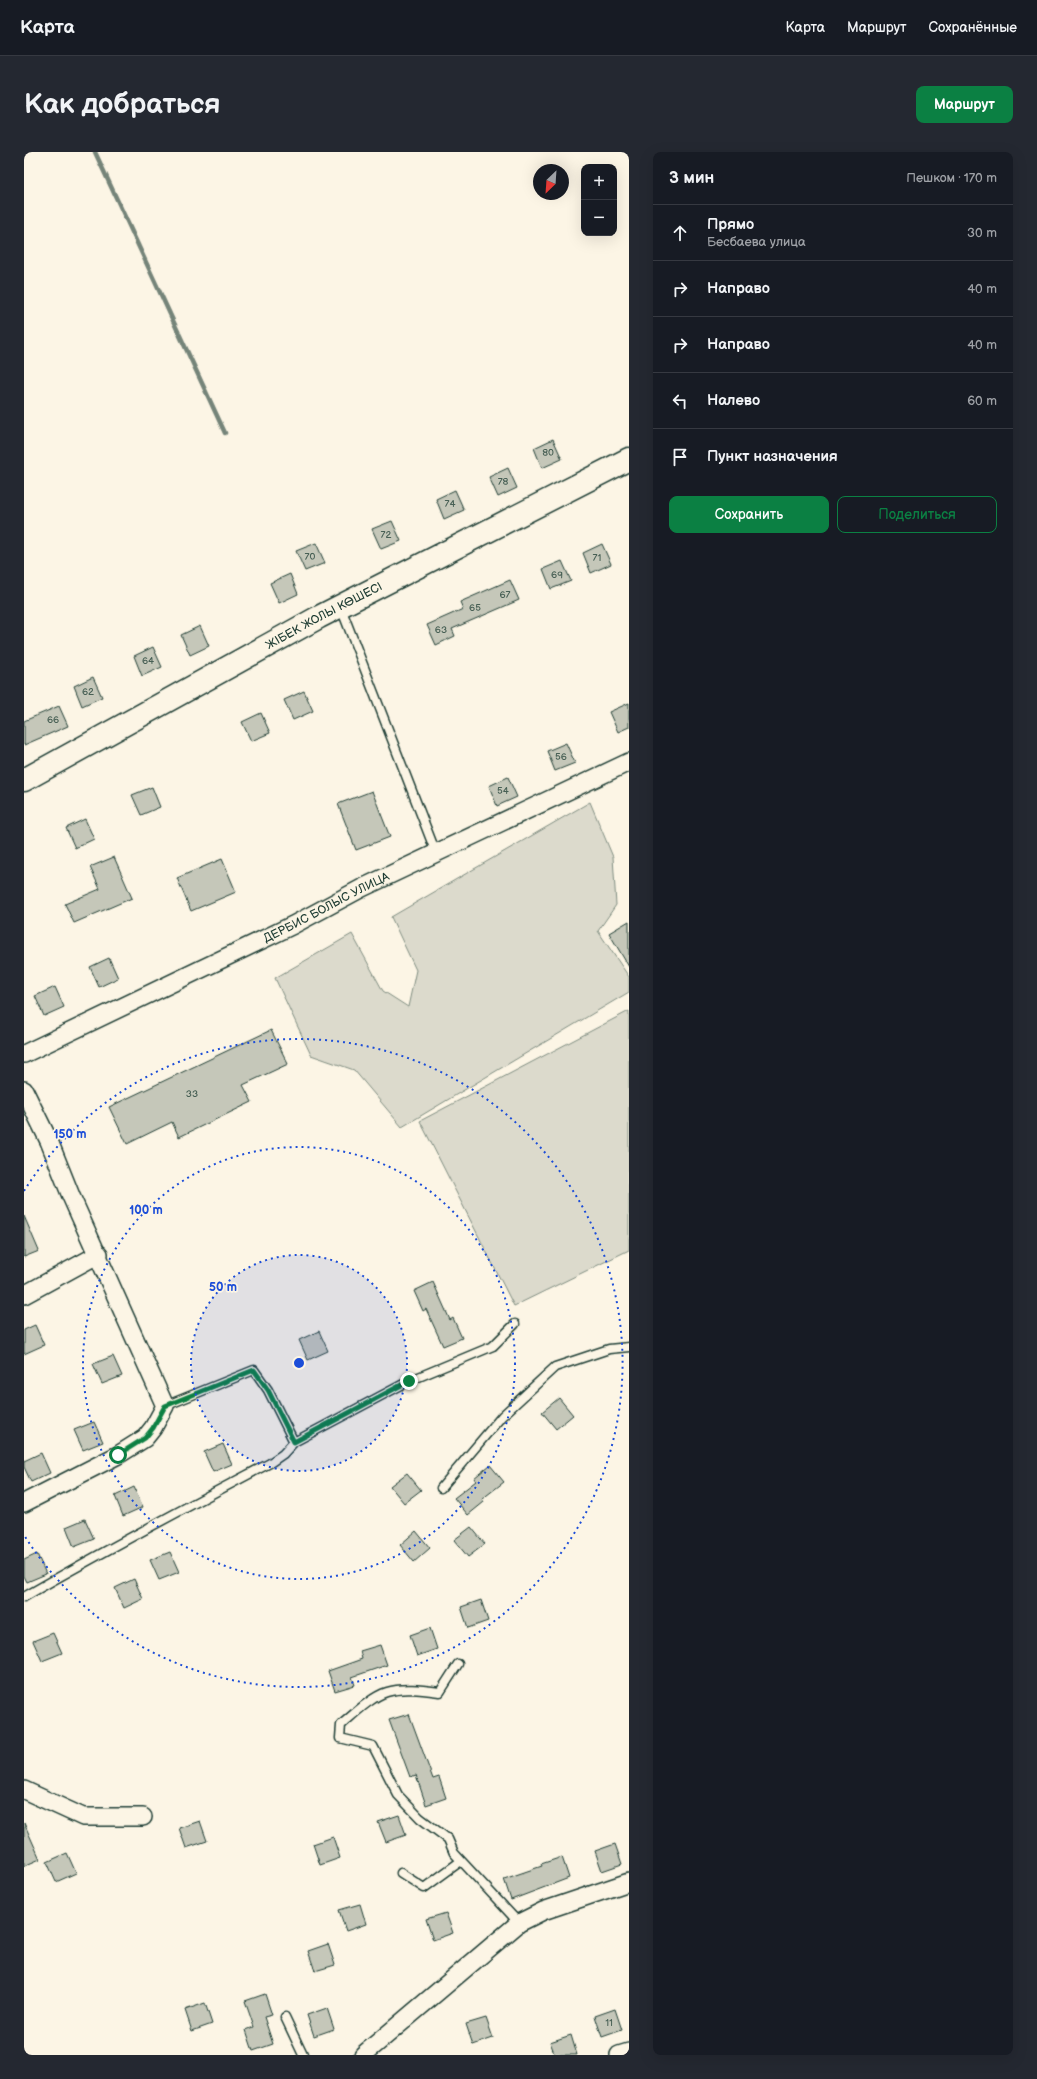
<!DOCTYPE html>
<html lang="ru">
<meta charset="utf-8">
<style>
body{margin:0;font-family:"Balsamiq Sans",sans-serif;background:#242831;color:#f1f3f6}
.controls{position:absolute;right:12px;top:12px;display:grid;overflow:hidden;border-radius:8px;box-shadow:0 4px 16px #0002}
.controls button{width:36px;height:36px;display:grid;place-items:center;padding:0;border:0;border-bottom:1px solid #363941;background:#171b24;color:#f1f3f6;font:20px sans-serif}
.compass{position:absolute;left:509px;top:12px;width:36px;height:36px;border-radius:50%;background:#171b24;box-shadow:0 4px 16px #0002;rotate:205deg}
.stop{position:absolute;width:12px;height:12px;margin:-9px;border:3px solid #0b8043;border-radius:50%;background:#fff}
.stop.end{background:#0b8043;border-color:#fff;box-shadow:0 1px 4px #0008}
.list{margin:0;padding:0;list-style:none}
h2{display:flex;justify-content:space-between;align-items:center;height:52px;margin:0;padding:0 16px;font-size:17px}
h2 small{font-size:13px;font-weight:400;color:#9ea1a6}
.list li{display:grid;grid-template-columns:26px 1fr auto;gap:12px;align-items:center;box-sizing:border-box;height:56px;padding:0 16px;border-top:1px solid #363941}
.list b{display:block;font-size:15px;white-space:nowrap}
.list p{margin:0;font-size:13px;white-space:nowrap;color:#9ea1a6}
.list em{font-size:13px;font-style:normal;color:#9ea1a6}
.actions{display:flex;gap:8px;padding:12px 16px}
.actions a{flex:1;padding:9px 0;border:1px solid #0b8043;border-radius:8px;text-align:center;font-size:14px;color:#0b8043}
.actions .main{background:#0b8043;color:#fff}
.icon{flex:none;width:22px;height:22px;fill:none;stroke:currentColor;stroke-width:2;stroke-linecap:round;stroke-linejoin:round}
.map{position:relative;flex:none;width:605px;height:1903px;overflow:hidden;border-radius:8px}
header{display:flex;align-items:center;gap:24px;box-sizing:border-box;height:56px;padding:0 20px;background:#171b24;border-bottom:1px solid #363941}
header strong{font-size:19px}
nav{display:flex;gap:22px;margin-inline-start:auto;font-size:14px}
.intro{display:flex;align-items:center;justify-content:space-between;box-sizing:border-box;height:96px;padding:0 24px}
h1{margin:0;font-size:28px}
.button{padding:10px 18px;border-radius:8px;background:#0b8043;color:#fff;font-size:14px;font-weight:700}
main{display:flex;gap:24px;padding:0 24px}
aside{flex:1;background:#171b24;border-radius:8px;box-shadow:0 4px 16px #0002}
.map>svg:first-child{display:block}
.green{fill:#dcdacc;stroke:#7e8c80}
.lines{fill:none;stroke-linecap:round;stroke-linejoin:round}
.stream{stroke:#758479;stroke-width:4.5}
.building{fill:#c5c7b9;stroke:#1f3d34}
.lane-casing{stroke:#1f3d34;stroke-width:11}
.street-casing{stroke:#1f3d34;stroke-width:20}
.secondary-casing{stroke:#1f3d34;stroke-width:25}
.lane{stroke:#fcf5e5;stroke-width:8}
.street{stroke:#fcf5e5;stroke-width:17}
.secondary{stroke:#fcf5e5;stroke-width:22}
.route{stroke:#0b8043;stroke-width:5}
.ring{fill:none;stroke:#1d4ed8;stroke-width:2;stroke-dasharray:2 4}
.labels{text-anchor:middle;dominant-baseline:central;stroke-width:3.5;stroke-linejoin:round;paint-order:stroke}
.number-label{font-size:10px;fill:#486055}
.street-label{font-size:12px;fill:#1f3d34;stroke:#fcf5e5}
.centre{fill:#1d4ed8;stroke:#fcf5e5;stroke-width:2}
.ring-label{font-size:12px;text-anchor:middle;font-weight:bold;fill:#1d4ed8;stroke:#fcf5e5;stroke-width:3.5;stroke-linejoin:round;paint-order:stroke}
</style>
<header>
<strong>Карта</strong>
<nav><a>Карта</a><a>Маршрут</a><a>Сохранённые</a></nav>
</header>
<div class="intro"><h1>Как добраться</h1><a class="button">Маршрут</a></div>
<main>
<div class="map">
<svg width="605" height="1903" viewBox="0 0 605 1903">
<rect width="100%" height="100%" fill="#fcf5e5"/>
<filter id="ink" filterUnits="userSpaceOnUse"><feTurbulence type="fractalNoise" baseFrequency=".025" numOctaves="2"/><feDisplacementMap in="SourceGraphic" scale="8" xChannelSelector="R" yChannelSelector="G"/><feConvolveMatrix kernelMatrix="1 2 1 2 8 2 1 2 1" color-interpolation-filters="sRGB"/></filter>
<g filter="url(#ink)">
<!-- green -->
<path class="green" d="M 566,650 L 589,705 L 592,753 L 574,779 L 605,825 L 605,840 L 378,975 L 330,918 L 287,903 L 251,826 L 328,782 L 359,839 L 384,855 L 392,818 L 367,765 Z
M 605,859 L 605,1098 L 490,1154 L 396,969 Z"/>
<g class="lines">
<!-- stream -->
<path class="stream" d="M 71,0 L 201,281"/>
</g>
<!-- building -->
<path class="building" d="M 529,287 L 538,307 L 518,316 L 510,296 Z
M 484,316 L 493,336 L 474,345 L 465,325 Z
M 431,338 L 440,358 L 420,367 L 412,347 Z
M 368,369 L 377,389 L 357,397 L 348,377 Z
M 292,391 L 301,411 L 281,419 L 272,399 Z
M 578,392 L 587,412 L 567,421 L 559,401 Z
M 538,409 L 547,429 L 527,437 L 519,417 Z
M 266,422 L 274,442 L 255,451 L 246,431 Z
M 486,428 L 495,448 L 428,477 L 431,484 L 412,493 L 403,473 L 439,457 L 436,450 Z
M 176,474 L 185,494 L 166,503 L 157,483 Z
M 129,495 L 138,515 L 118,524 L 110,504 Z
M 69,525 L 78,545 L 58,554 L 50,534 Z
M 280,539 L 289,559 L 269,568 L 260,548 Z
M 605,551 L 605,575 L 594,580 L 585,560 Z
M 35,554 L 44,574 L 0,593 L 0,569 Z
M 237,561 L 246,581 L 227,589 L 218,570 Z
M 542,591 L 551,611 L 531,619 L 523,599 Z
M 484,625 L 493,645 L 473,654 L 465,634 Z
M 128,635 L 136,655 L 117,663 L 108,643 Z
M 348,639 L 366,685 L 332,698 L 314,652 Z
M 61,667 L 70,687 L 51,696 L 42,676 Z
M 90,705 L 108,746 L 50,771 L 41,752 L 76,737 L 66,715 Z
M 198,707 L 212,740 L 167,759 L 153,726 Z
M 605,769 L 605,815 L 585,781 Z
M 85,806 L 94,826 L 75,835 L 66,815 Z
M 31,835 L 40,855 L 20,864 L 11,844 Z
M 247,878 L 264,912 L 219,933 L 228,950 L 155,985 L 148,970 L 103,992 L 85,955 Z
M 0,1064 L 15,1099 L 0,1105 Z
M 409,1130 L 426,1168 L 429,1166 L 438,1186 L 419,1194 L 402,1157 L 399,1159 L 390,1139 Z
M 11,1173 L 20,1193 L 0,1202 L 0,1178 Z
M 295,1179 L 304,1199 L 284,1208 L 275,1188 Z
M 89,1204 L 98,1224 L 78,1232 L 69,1212 Z
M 535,1246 L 549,1263 L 532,1277 L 518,1260 Z
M 70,1270 L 79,1290 L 59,1298 L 50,1278 Z
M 199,1292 L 208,1312 L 189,1320 L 180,1300 Z
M 17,1301 L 26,1321 L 7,1330 L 0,1315 L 0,1309 Z
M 466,1313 L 480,1330 L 458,1347 L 460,1350 L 444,1363 L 430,1346 L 452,1329 L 450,1326 Z
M 383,1321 L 397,1338 L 380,1351 L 366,1334 Z
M 110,1335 L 119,1355 L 99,1364 L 91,1344 Z
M 61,1367 L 70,1387 L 50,1395 L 42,1375 Z
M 447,1375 L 461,1392 L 444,1405 L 430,1388 Z
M 392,1379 L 406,1396 L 390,1410 L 376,1393 Z
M 146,1400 L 155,1420 L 135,1428 L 126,1408 Z
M 13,1402 L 22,1422 L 3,1430 L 0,1424 L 0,1408 Z
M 110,1427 L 119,1447 L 100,1456 L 91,1436 Z
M 457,1448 L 464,1469 L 444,1476 L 437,1455 Z
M 406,1476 L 413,1497 L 393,1504 L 386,1483 Z
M 29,1481 L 38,1501 L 18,1509 L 9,1489 Z
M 356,1493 L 363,1513 L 328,1525 L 331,1533 L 311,1539 L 304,1519 L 338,1507 L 336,1499 Z
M 385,1562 L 409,1627 L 415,1625 L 422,1646 L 402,1653 L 392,1623 L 386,1625 L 365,1568 Z
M 375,1663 L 382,1683 L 362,1690 L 354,1670 Z
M 176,1669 L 183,1689 L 162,1696 L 155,1676 Z
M 0,1671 L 16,1707 L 0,1714 Z
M 309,1685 L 316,1706 L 296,1713 L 289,1692 Z
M 591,1692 L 598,1712 L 578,1719 L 571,1699 Z
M 43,1701 L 52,1721 L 32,1730 L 23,1710 Z
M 538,1705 L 545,1726 L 487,1748 L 480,1727 L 518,1714 L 517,1712 Z
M 336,1752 L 342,1772 L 322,1779 L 315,1758 Z
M 422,1761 L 429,1781 L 409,1788 L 402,1767 Z
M 304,1792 L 311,1813 L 291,1819 L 284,1799 Z
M 241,1842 L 248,1863 L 240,1865 L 249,1892 L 229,1899 L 222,1878 L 230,1875 L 221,1849 Z
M 181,1851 L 188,1872 L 168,1879 L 161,1858 Z
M 303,1856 L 310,1877 L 290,1884 L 283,1863 Z
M 591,1857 L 598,1878 L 578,1885 L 571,1864 Z
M 462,1866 L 469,1886 L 449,1893 L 442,1872 Z
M 547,1883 L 553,1903 L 531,1903 L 526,1890 Z"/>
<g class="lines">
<defs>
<path id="lane" d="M 317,456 L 412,701
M 270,1290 L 385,1229 L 469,1194 L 491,1172
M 417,1336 L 478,1264 L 531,1215 L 585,1197 L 605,1195
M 0,1445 C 81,1398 163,1355 246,1311 L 259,1302 L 270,1290 L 244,1238 L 230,1218 L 141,1254
M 434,1512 L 416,1540 C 400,1538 379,1535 363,1540 C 347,1545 330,1562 317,1573 L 316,1586 L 349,1594 L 374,1643 L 396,1666 L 424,1687 L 430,1701 L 495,1771
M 377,1721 L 400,1736 L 437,1709
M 261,1865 L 279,1903"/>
<g id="street">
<path id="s1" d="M 0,902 L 269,773 L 338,736 L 605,610"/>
<path d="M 0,938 L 25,989 L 47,1044 L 141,1254 L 129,1276 L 121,1286 L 94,1303 L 0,1351"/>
<path d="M 0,1143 L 75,1102"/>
<path d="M 0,1638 L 59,1665 L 119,1665"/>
<path d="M 339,1903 L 495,1771 L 519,1759 L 605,1730"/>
<path d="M 595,1903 L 605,1900"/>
</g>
<g id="secondary">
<path id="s2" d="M 0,628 L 295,465 L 605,307"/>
</g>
</defs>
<!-- lane casing -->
<use href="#lane" class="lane-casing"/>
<!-- street casing -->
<use href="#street" class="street-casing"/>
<!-- secondary casing -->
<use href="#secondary" class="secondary-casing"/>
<!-- lane -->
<use href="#lane" class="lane"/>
<!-- street -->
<use href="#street" class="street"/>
<!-- secondary -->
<use href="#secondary" class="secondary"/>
</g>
</g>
<g class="lines" filter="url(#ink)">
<!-- route -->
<path class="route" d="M 94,1303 L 121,1286 L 129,1276 L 141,1254 L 230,1218 L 244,1238 L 270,1290 L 385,1229"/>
</g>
<!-- distance rings -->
<circle cx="275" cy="1211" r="108" fill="#1d4ed8" fill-opacity=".12"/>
<g class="ring">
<circle cx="275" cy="1211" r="108"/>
<circle cx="275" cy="1211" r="216"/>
<path d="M0 1039A324 324 0 1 1 0 1383"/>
</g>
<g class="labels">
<!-- number labels -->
<g class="number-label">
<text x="524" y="301">80</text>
<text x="479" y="330">78</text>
<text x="426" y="352">74</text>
<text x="362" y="383">72</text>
<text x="286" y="405">70</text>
<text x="573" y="406">71</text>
<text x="533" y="423">69</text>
<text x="481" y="443">67</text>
<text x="451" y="456">65</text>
<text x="417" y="478">63</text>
<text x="124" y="509">64</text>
<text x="64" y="540">62</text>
<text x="29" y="568">66</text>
<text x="537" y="605">56</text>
<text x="479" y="639">54</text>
<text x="168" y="942">33</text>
<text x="585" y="1871">11</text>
</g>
<!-- street labels -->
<g class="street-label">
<text stroke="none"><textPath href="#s2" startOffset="342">ЖІБЕК ЖОЛЫ КӨШЕСІ</textPath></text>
<text stroke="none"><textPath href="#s1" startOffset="336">ДЕРБИС БОЛЫС УЛИЦА</textPath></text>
</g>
</g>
<circle cx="275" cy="1211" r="6" class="centre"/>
<g class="ring-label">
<text x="46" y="986">150 m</text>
<text x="122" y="1062">100 m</text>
<text x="199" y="1139">50 m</text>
</g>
</svg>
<div class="controls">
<button>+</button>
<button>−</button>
</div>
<svg class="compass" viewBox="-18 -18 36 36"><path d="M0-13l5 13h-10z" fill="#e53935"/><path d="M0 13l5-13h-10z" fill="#9ea1a6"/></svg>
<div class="stop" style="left:94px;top:1303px"></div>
<div class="stop end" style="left:385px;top:1229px"></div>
</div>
<aside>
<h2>3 мин<small>Пешком · 170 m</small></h2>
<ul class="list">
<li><svg class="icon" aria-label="ahead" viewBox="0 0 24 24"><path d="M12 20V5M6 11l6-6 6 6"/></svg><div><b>Прямо</b><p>Бесбаева улица</p></div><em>30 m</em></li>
<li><svg class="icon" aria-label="right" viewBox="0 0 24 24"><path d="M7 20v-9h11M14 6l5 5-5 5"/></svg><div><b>Направо</b></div><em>40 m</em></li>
<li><svg class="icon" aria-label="right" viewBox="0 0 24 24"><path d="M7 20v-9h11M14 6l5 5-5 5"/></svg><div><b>Направо</b></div><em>40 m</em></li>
<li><svg class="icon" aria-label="left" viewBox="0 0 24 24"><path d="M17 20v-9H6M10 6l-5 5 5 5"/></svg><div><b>Налево</b></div><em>60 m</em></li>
<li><svg class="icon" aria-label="arrive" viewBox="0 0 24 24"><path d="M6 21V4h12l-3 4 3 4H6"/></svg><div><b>Пункт назначения</b></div></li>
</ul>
<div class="actions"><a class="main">Сохранить</a><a>Поделиться</a></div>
</aside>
</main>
